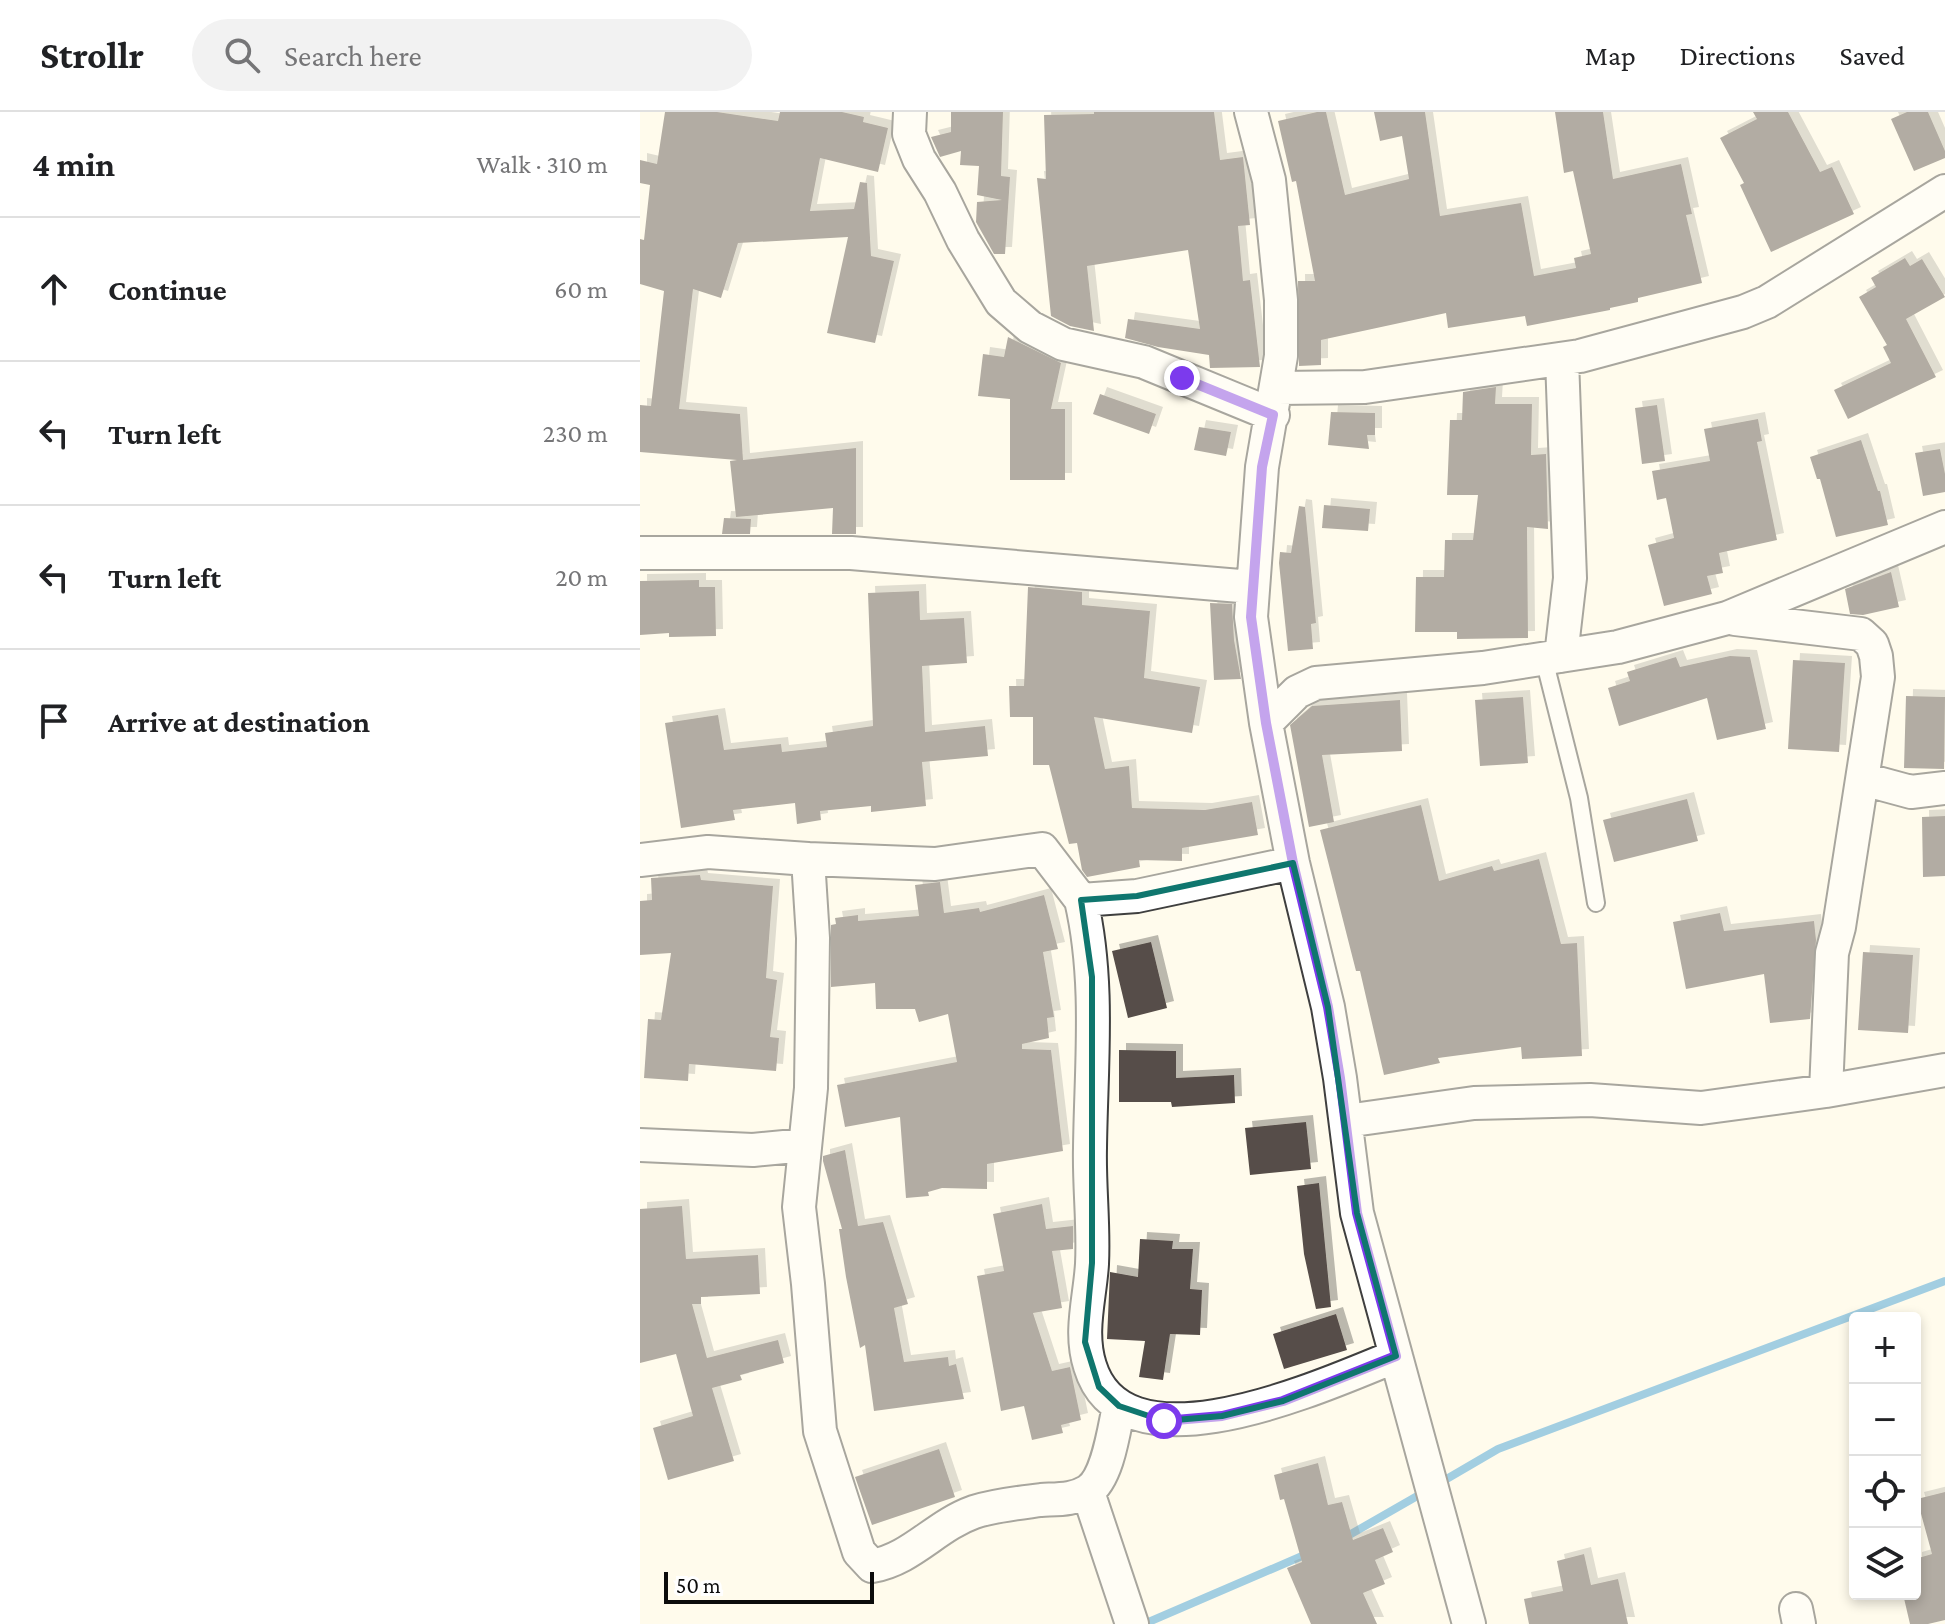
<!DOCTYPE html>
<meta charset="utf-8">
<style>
body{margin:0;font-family:"Crimson Pro",serif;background:#f2f2f2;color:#202124}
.controls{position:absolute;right:24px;bottom:24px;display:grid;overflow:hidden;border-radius:8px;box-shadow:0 4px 12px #0003}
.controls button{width:72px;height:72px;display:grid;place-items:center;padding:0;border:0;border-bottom:2px solid #e0e0e0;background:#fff;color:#202124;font:40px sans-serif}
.scale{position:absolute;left:24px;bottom:20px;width:210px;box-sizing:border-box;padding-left:8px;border:4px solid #0c0c0c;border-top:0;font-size:22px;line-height:28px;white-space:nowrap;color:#0c0c0c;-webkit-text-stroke:6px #fff;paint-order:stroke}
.stop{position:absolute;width:24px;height:24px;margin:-18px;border:6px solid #7c3aed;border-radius:50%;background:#fff}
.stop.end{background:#7c3aed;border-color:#fff;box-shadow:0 2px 8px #0008}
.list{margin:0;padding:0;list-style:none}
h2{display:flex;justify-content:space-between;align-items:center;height:104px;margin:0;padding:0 32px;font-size:34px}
h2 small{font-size:26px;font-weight:400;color:#757577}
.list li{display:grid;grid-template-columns:52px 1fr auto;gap:24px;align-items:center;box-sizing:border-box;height:144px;padding:0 32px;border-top:2px solid #e0e0e0}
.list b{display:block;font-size:30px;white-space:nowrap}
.list em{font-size:26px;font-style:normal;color:#757577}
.icon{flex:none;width:44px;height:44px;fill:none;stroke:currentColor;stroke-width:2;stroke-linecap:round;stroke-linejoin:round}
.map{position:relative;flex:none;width:1305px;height:1512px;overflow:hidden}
header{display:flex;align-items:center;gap:48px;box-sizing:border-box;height:112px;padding:0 40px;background:#fff;border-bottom:2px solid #e0e0e0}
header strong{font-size:38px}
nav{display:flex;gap:44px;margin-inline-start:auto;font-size:28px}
.search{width:560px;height:72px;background:#f2f2f2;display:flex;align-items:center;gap:20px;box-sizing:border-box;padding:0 28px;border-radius:44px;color:#757577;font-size:30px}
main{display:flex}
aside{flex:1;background:#fff}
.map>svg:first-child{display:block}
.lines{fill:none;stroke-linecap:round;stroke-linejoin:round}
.stream{stroke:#3297d3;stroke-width:8}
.building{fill:#564d48;filter:url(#shadow)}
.service-casing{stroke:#3f3f3f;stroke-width:20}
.minor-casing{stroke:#3f3f3f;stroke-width:36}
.service{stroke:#fff;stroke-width:16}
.minor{stroke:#fff;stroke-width:32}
.route{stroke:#7c3aed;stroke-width:10}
.marked{fill:none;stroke:#0f766e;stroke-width:6;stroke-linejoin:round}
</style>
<header>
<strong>Strollr</strong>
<div class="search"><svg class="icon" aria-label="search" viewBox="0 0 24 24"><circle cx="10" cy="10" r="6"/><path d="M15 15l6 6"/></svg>Search here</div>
<nav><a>Map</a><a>Directions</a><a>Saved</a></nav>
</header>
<main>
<aside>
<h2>4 min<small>Walk · 310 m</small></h2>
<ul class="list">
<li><svg class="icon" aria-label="ahead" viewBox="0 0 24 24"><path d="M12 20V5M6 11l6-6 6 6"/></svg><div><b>Continue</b></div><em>60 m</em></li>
<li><svg class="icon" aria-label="left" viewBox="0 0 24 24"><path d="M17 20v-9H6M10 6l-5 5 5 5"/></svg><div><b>Turn left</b></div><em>230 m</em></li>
<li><svg class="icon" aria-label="left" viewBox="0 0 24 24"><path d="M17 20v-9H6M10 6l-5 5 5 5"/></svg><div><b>Turn left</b></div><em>20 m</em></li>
<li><svg class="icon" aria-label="arrive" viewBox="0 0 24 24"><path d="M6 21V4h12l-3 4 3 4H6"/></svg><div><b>Arrive at destination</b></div></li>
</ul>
</aside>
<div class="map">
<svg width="1305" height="1512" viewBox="0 0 1305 1512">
<defs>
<filter id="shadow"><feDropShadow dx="7" dy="-7" stdDeviation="0" flood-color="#0004"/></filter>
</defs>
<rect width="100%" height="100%" fill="#fffbec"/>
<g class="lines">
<!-- stream -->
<path class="stream" d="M 798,1372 L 858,1337 L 1305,1169
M 704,1426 L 786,1379
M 504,1512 L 669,1441"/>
</g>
<!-- building -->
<path class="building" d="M 25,0 L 77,0 L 138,9 L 140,0 L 202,0 L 224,5 L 223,10 L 248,16 L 238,60 L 180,46 L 170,99 L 214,97 L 220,70 L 227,71 L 231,144 L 254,149 L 235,231 L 187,221 L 208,125 L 98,131 L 81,186 L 53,177 L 39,297 L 100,302 L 103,348 L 216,336 L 216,422 L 192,422 L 193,396 L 96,405 L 90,349 L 97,348 L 0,340 L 0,293 L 11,294 L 24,179 L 0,172 L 0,127 L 4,128 L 10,73 L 0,71 L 0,48 L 17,52 Z
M 311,0 L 363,0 L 361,64 L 370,65 L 365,142 L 354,142 L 336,110 L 337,90 L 362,88 L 337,83 L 339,54 L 320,53 L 321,39 L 300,45 L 291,25 L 311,20 Z
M 454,0 L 574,0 L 580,48 L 603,45 L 610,113 L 598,114 L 603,169 L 610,168 L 620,255 L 570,256 L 569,243 L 518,235 L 485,226 L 488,207 L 560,217 L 548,138 L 447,154 L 454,219 L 430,214 L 411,204 L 397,66 L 406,67 L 404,3 L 454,2 Z
M 677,0 L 686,0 L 705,83 L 769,67 L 762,24 L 740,29 L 734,0 L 785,0 L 800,104 L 881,91 L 894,164 L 936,156 L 934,146 L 951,142 L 933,59 L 924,61 L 915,0 L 963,0 L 973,67 L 1041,52 L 1052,102 L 1046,103 L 1062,171 L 998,186 L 998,190 L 970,196 L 970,198 L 887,214 L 885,204 L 808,216 L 806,201 L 681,228 L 681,253 L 659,254 L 658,169 L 675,169 L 656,69 L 652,70 L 638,9 Z
M 1113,0 L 1148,0 L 1180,60 L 1192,55 L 1214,102 L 1131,140 L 1100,73 L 1104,71 L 1080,26 L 1117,7 Z
M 1267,0 L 1288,0 L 1305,39 L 1305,46 L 1274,59 L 1251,7 Z
M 1265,146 L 1270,154 L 1282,147 L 1305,185 L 1266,207 L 1296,265 L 1208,307 L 1194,278 L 1251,251 L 1243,235 L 1247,233 L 1219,185 L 1236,175 L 1231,166 Z
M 368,225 L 421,251 L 411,297 L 425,297 L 425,368 L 370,368 L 370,287 L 338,284 L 343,242 L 364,245 Z
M 856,275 L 855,292 L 892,292 L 891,343 L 906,342 L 908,417 L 887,415 L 888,526 L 817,527 L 817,520 L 775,520 L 776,465 L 804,465 L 805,428 L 833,428 L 838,383 L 807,383 L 810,308 L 822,308 L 823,280 Z
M 460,282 L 516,302 L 509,322 L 453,302 Z
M 1017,293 L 1025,349 L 1002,352 L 995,296 Z
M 691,300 L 735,301 L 735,323 L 727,323 L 729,337 L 688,333 Z
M 1118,307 L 1122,329 L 1117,330 L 1137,428 L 1079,441 L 1083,461 L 1067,464 L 1072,482 L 1024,494 L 1008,433 L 1034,426 L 1026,386 L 1017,388 L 1012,359 L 1070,349 L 1064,317 Z
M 559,315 L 591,320 L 586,344 L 554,338 Z
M 1221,328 L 1238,379 L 1240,379 L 1248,413 L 1196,425 L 1180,367 L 1177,367 L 1170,345 Z
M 1300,337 L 1305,362 L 1305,380 L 1283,384 L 1275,341 Z
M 684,393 L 730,397 L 728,419 L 682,416 Z
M 659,394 L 665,395 L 676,511 L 671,512 L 673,537 L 648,539 L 639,451 L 640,440 L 651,441 Z
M 84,406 L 111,407 L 110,422 L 82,422 Z
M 1251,460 L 1259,495 L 1223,503 L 1210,502 L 1205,477 Z
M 59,468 L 59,475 L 75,475 L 76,524 L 29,525 L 29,521 L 0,523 L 0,469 Z
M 388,475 L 442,480 L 442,493 L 510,499 L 504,566 L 560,575 L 552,621 L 454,605 L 465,657 L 489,654 L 492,696 L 565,698 L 612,690 L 618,723 L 542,736 L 542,749 L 499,748 L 500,755 L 447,765 L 442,758 L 437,731 L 429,732 L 409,653 L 393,653 L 393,605 L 370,605 L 369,574 L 384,574 Z
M 279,479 L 280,508 L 324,506 L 327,551 L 282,554 L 285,620 L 345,614 L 348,644 L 282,650 L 286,694 L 231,700 L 231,694 L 180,699 L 181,708 L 157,712 L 155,691 L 93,698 L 95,708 L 41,716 L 25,611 L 78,603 L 84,638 L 141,632 L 142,640 L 187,635 L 185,621 L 233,614 L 228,481 Z
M 570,491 L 592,492 L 594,528 L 601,567 L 574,568 Z
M 1090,544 L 1110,545 L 1126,617 L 1077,628 L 1067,586 L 979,614 L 968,576 L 990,569 L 987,560 L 1036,545 L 1040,555 Z
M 1153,548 L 1205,551 L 1199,640 L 1148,637 Z
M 1266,584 L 1305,585 L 1304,657 L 1264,656 Z
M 883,585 L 888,651 L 840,654 L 835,588 Z
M 760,588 L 762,639 L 682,643 L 694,710 L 669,715 L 650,613 L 672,594 Z
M 1047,687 L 1058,729 L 974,750 L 963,708 Z
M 781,693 L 799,769 L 852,754 L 854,759 L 899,747 L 921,832 L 937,831 L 942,944 L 882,947 L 881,935 L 798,946 L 800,951 L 744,963 L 720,859 L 716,859 L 680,718 Z
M 1305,704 L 1305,764 L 1283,765 L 1282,705 Z
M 60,763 L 61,768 L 133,774 L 126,866 L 137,868 L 130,925 L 139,926 L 136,959 L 49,952 L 48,969 L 4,966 L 8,907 L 21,908 L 31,841 L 0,843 L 0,789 L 12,788 L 11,766 Z
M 300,770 L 304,801 L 339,796 L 340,800 L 404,783 L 418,837 L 403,840 L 414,905 L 407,906 L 409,926 L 382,932 L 382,937 L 411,938 L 423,1039 L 347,1052 L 347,1077 L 302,1076 L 288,1080 L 289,1084 L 266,1086 L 260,1005 L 205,1015 L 197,973 L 317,950 L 308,902 L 279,910 L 275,897 L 236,897 L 235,871 L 191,875 L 191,813 L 196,812 L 195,806 L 218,803 L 218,809 L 279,804 L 275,773 Z
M 1080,801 L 1084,819 L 1174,809 L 1176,828 L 1170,907 L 1130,911 L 1124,862 L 1046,877 L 1033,810 Z
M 511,830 L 527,896 L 488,906 L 472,839 Z
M 1223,840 L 1273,843 L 1268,921 L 1218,918 Z
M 479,938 L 536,939 L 536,966 L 594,963 L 595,991 L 532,995 L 531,990 L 479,990 Z
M 666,1010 L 671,1057 L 610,1063 L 605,1016 Z
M 205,1038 L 218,1114 L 243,1110 L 268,1192 L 254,1196 L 264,1250 L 308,1245 L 309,1254 L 316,1252 L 324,1287 L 234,1299 L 225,1233 L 220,1236 L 206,1165 L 199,1117 L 202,1117 L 183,1049 L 183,1044 Z
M 679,1071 L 691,1195 L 676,1197 L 664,1142 L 657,1074 Z
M 402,1092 L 406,1117 L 433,1114 L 433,1137 L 412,1139 L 422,1196 L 393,1201 L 412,1259 L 430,1255 L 441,1308 L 421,1313 L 423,1321 L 392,1328 L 384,1294 L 361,1299 L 337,1164 L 364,1159 L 353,1102 Z
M 42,1094 L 46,1147 L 118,1143 L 120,1182 L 61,1185 L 61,1192 L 52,1192 L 67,1246 L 138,1228 L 144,1251 L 100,1263 L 102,1268 L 72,1276 L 94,1349 L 28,1368 L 13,1316 L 53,1304 L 36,1242 L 0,1251 L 0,1097 Z
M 500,1127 L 533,1129 L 532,1137 L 553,1137 L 550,1177 L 562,1178 L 560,1223 L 530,1222 L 523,1268 L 499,1265 L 505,1229 L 467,1227 L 470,1160 L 498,1165 Z
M 696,1202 L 707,1238 L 644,1257 L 633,1222 Z
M 299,1337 L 315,1385 L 232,1413 L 215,1365 Z
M 678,1351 L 688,1393 L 702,1390 L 713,1428 L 743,1416 L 753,1440 L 735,1448 L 745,1472 L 723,1481 L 737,1512 L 671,1512 L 647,1456 L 662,1450 L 644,1387 L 640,1388 L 634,1363 Z
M 1305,1380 L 1305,1508 L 1288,1512 L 1270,1512 L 1263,1482 L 1275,1482 L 1275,1447 L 1292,1442 L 1277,1387 Z
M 944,1442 L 951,1473 L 978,1467 L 988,1512 L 889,1512 L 884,1487 L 923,1479 L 917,1449 Z"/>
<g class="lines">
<defs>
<path id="service" d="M 904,547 L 939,686 L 956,791"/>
<path id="minor" d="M 270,0 L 269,22 L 279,47 L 300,80 L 323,128 L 361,190 L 390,215 L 423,232 L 504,250 L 633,303
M 611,0 L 629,68 L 641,188 L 641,244 L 622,355 L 611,505 L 626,611 L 653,751 L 688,895 L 700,966 L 717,1101 L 829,1512
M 638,276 L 725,275 L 940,244 L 1103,200 L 1127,190 L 1305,79
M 0,441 L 211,441 L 612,475
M 1095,507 L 1221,522 L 1232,532 L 1236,544 L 1238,565 L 1199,815 L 1192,841 L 1186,979
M 921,544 L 930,466 L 922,247
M 626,611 L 657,580 L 676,571 L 843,556 L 978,535 L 1087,506 L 1305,415
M 1223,667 L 1271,680 L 1305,676
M 0,748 L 68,740 L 168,747
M 441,788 C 460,869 451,954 450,1036 C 449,1074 454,1113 452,1152 C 450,1186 439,1220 450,1254 C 484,1366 688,1271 756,1244
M 706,1009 L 834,991 L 950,988 L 1061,996 L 1186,979 L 1305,958
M 0,1033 L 113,1038 L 165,1033
M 479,1294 C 474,1317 468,1366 448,1379 C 434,1388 417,1387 401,1388 C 378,1391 356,1393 334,1400 C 295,1414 272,1447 232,1454 L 219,1440 L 180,1319 L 168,1172 L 159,1095 L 171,976 L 173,826 L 168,747 L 295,752 L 402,737 L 441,788 L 497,784 L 653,751
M 448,1380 L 492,1512
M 1156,1497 L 1159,1512"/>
</defs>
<!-- service casing -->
<use href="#service" class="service-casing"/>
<!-- minor casing -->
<use href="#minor" class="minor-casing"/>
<!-- service -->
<use href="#service" class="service"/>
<!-- minor -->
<use href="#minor" class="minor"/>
</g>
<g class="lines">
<!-- route -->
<path class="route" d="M 524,1309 L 582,1304 L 643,1289 L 756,1244 L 717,1101 L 700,966 L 688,895 L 653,751 L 626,611 L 611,505 L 622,355 L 633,303 L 542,266"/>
</g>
<!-- marked area -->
<path d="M0 0H1305V1512H0ZM 653,751 L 688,895 L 717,1101 L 756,1244 L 643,1289 L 582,1304 L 524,1309 L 479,1294 L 459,1275 L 445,1230 L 452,1151 L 452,865 L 441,788 L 497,784 Z" fill="#fffbec" fill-opacity=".55" fill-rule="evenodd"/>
<path class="marked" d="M 653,751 L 688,895 L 717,1101 L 756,1244 L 643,1289 L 582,1304 L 524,1309 L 479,1294 L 459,1275 L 445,1230 L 452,1151 L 452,865 L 441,788 L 497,784 Z"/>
</svg>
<div class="controls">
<button>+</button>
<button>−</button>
<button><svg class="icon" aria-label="locate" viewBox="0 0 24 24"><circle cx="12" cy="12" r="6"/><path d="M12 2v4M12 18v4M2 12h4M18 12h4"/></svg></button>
<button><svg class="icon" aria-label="layers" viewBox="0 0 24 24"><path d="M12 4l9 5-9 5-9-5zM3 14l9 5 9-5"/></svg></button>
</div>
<div class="scale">50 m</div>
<div class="stop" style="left:524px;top:1309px"></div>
<div class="stop end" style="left:542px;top:266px"></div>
</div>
</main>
